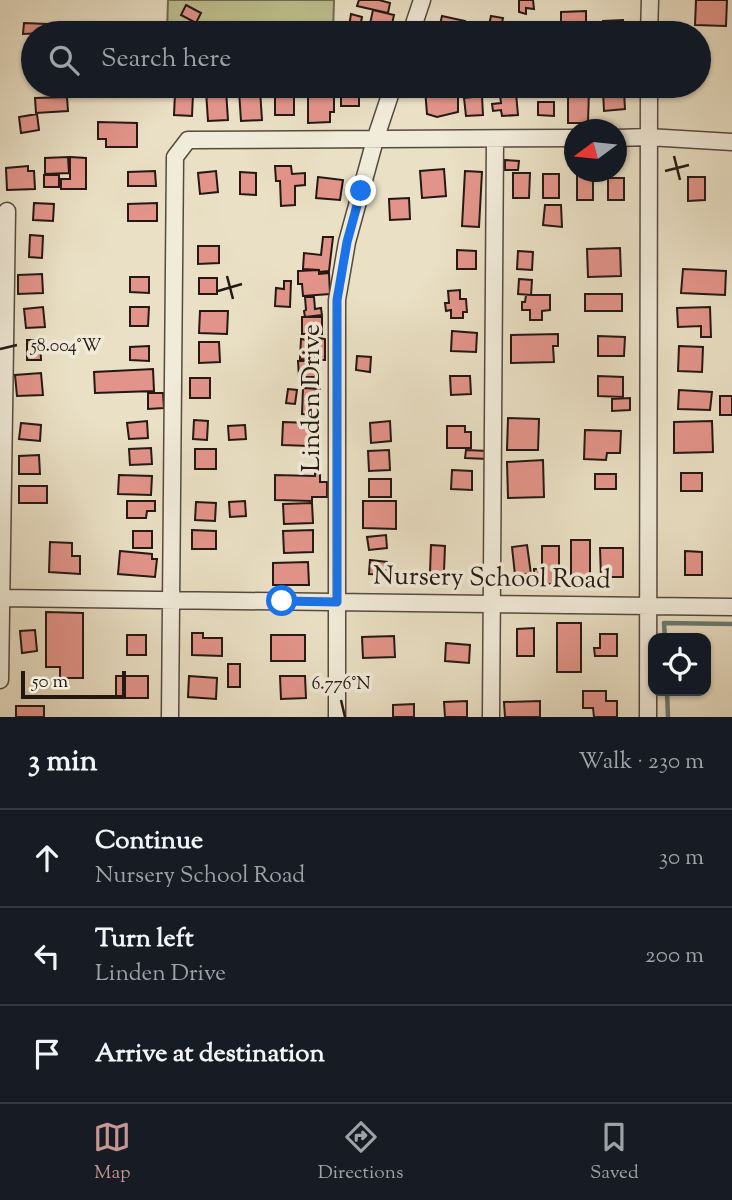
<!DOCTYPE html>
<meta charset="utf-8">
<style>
body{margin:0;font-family:"Sorts Mill Goudy",serif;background:#20242c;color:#f1f3f6}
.controls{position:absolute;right:21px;bottom:21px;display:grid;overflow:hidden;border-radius:14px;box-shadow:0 2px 5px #0004}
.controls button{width:63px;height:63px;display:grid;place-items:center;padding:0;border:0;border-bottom:2px solid #363941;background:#171b24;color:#f1f3f6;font:35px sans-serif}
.compass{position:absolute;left:564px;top:119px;width:63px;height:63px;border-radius:50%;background:#171b24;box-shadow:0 2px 5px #0004;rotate:255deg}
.scale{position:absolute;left:21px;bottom:18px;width:105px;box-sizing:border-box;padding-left:7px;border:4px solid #241813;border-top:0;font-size:19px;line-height:24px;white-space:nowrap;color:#241813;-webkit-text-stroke:5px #f1ebd9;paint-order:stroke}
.stop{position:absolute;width:21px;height:21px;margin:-16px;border:5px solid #1a73e8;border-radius:50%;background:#fff}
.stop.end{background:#1a73e8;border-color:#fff;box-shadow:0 2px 7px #0008}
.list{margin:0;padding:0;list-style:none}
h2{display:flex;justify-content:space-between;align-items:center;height:91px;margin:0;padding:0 28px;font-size:30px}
h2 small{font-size:23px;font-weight:400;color:#9ea1a6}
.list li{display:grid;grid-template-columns:46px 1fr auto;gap:21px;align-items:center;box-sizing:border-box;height:98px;padding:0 28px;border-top:2px solid #363941}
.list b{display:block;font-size:26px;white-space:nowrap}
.list p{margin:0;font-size:23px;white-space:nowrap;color:#9ea1a6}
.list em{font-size:23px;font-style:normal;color:#9ea1a6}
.icon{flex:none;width:38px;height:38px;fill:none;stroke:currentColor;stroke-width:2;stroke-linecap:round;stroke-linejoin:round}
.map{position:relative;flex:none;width:732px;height:717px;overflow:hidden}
.search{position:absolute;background:#171b24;box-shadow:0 2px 5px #0004;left:21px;right:21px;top:21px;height:77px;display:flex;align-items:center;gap:18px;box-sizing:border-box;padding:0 24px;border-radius:38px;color:#9ea1a6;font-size:26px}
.sheet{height:385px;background:#171b24}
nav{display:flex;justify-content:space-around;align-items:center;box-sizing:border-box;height:98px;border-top:2px solid #363941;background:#171b24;font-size:19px;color:#9ea1a6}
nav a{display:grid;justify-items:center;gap:4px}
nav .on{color:#c59692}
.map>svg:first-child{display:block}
.green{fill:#bec090;stroke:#716c52;stroke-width:2}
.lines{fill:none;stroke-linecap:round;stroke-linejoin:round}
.stream{stroke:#6a7b72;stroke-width:4.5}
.building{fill:#e3948a;stroke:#241813;stroke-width:2}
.street-casing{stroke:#564a40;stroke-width:19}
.street{stroke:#f1ebd9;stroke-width:16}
.route{stroke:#1a73e8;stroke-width:9}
.ticks{fill:none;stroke:#241813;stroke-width:2.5}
.labels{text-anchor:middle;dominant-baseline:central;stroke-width:7;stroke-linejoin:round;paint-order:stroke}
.street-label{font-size:26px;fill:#241813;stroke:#f1ebd9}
.ticks-label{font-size:18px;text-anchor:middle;fill:#241813;stroke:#f1ebd9;stroke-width:7;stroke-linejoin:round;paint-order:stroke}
</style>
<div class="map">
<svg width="732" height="717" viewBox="0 0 732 717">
<rect width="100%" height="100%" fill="#eae0c5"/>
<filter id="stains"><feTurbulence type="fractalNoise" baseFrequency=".00286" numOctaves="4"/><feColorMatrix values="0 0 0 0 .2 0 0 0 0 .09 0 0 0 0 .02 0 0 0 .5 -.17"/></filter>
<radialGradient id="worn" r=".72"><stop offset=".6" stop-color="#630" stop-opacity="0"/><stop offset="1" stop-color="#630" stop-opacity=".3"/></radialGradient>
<!-- green -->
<path class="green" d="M 168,0 L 334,0 L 333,33 L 167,32 Z"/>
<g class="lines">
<!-- stream -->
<path class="stream" d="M 665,638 L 664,623 L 732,624
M 667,691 L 668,717"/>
</g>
<!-- building -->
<path class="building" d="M 359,0 L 379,0 L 390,3 L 388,13 L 357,6 Z
M 519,0 L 533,0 L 534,9 L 526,8 L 526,14 L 519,12 Z
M 696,0 L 727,0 L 726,26 L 695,25 Z
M 186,5 L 201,13 L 196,23 L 181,15 Z
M 373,10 L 394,15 L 390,33 L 368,33 Z
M 586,11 L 586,33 L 561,33 L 561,12 Z
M 351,14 L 362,17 L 359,33 L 348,33 Z
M 442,16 L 465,21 L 463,33 L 438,33 Z
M 491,16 L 503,18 L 500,32 L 488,30 Z
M 623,20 L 623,33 L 628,33 L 603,33 L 603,21 Z
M 24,23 L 47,24 L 46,33 L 23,34 Z
M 111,86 L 155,86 L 155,89 L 111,92 Z
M 417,86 L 458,86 L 458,112 L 437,117 L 427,114 L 425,89 Z
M 341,87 L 359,88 L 359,106 L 341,106 Z
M 308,89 L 330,89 L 330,93 L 334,93 L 334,112 L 330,112 L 330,122 L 308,123 Z
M 568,89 L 589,90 L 588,123 L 568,123 Z
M 226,90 L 228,120 L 208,121 L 206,91 Z
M 260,90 L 262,120 L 241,121 L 239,91 Z
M 624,91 L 625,109 L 604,111 L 603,92 Z
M 175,93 L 193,94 L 192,116 L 174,115 Z
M 516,93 L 518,115 L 502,116 L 501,110 L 493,111 L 492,104 L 501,103 L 500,95 Z
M 275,95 L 294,95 L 294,115 L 275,115 Z
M 482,96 L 483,115 L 466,116 L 464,98 Z
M 67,97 L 68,111 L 36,113 L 35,98 Z
M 538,102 L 554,102 L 554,116 L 538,115 Z
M 37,114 L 39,130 L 21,133 L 19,117 Z
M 98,122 L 137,123 L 137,147 L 106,147 L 106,139 L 98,139 Z
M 68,157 L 69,173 L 45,174 L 45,158 Z
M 70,157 L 86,158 L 86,189 L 61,189 L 61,179 L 70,179 Z
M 505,160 L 519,161 L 518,170 L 505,170 Z
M 28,166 L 28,171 L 34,171 L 35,189 L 7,190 L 6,168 Z
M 275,166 L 291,166 L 292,174 L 305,173 L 305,185 L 295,186 L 295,205 L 281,206 L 280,181 L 276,181 Z
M 444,169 L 446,196 L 422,198 L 420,171 Z
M 155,171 L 156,186 L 128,186 L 128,172 Z
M 216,171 L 218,192 L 200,194 L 198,173 Z
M 465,171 L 482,172 L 479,227 L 462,226 Z
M 240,172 L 256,173 L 256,195 L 240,194 Z
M 513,173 L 530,173 L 529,198 L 513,198 Z
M 543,174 L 559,174 L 559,198 L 543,198 Z
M 44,175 L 59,175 L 59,187 L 44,187 Z
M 577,175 L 593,175 L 593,200 L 577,200 Z
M 318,177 L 343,180 L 340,200 L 316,198 Z
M 688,177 L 705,177 L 705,200 L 688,201 Z
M 608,178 L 624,178 L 624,200 L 608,200 Z
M 409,198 L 410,219 L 390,220 L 389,199 Z
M 34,203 L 54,204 L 53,221 L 33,220 Z
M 157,203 L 157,221 L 128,221 L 128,204 Z
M 545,205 L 561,205 L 562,227 L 543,225 Z
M 30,235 L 43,236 L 42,258 L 29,257 Z
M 323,237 L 333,237 L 329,271 L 319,272 L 319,270 L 303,269 L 304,253 L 321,255 Z
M 198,246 L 219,246 L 219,263 L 198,264 Z
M 620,248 L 621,276 L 588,277 L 587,249 Z
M 457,250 L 476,251 L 476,269 L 457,269 Z
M 518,251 L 533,252 L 532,270 L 517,269 Z
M 683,269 L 726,271 L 725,295 L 681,293 Z
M 319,270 L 319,274 L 329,273 L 330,294 L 303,296 L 302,284 L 298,284 L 298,271 Z
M 42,274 L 43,293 L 18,294 L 18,275 Z
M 130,277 L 149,277 L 149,293 L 130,292 Z
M 199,278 L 217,278 L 217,294 L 199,294 Z
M 519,279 L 532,280 L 531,295 L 518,294 Z
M 284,281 L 291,281 L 290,307 L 275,306 L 276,288 L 284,289 Z
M 460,290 L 460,299 L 466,299 L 467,312 L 463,312 L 463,318 L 451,318 L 451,310 L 446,311 L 445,303 L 449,303 L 448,291 Z
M 585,294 L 622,294 L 622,311 L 585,311 Z
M 526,295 L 550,295 L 550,310 L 542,311 L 542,320 L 530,320 L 530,310 L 522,310 L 522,302 L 525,302 Z
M 305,297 L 314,297 L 315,309 L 321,308 L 322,315 L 305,317 L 304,311 L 306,310 Z
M 43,307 L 45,327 L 26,328 L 24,309 Z
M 130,307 L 149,307 L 148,326 L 130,326 Z
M 710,307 L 711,337 L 701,337 L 701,326 L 678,327 L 677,308 Z
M 200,311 L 228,311 L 227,334 L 199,333 Z
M 302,317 L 322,317 L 322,334 L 302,334 Z
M 452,331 L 477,333 L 476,352 L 451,351 Z
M 558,334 L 558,346 L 553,346 L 554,362 L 511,363 L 511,335 Z
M 307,336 L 325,339 L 325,360 L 300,359 L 301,339 L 307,340 Z
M 598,336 L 625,337 L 624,356 L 598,356 Z
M 27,340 L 40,340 L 41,360 L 27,360 Z
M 199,342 L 219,342 L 220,362 L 199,363 Z
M 149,346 L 149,361 L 130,360 L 130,347 Z
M 679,346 L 703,347 L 702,372 L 678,371 Z
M 357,356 L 371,357 L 370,372 L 356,370 Z
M 298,361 L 315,361 L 315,377 L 299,377 Z
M 153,369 L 154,391 L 95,393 L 94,372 Z
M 41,373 L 43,395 L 17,396 L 15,375 Z
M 450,376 L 470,376 L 471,394 L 451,395 Z
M 598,376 L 623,377 L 623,397 L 598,396 Z
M 190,378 L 210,378 L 210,398 L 190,398 Z
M 303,388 L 320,389 L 319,415 L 302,414 Z
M 288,389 L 297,390 L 295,404 L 286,403 Z
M 679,390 L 712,392 L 710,410 L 678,409 Z
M 148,393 L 163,393 L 164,408 L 148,409 Z
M 720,396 L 732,396 L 732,415 L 720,415 Z
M 630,398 L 630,410 L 612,411 L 612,399 Z
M 508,418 L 539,419 L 538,450 L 507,450 Z
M 194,420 L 208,421 L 207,440 L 193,439 Z
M 147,421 L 148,438 L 129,439 L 127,423 Z
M 390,421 L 391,441 L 371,443 L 370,423 Z
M 712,421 L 713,452 L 674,453 L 674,422 Z
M 283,422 L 311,423 L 310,446 L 282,445 Z
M 21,423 L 41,425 L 40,441 L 19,439 Z
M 245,425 L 246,439 L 229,440 L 228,426 Z
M 447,426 L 465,426 L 465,432 L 471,432 L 471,448 L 447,448 Z
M 585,430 L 621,431 L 620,453 L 607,453 L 606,460 L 584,459 Z
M 151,448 L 152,464 L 130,465 L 129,449 Z
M 195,449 L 216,449 L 216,469 L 195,469 Z
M 389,450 L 390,470 L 369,471 L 368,451 Z
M 466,450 L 488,451 L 487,459 L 465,458 Z
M 39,455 L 40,474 L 19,474 L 19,456 Z
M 543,460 L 544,497 L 508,498 L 507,462 Z
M 452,470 L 472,471 L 472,490 L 451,489 Z
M 315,473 L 320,473 L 320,482 L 327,482 L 327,497 L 312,497 L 312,501 L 275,500 L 275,475 L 315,476 Z
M 681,473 L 702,473 L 702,491 L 681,491 Z
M 595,474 L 616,474 L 616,489 L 595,489 Z
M 119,475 L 152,476 L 151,495 L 118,494 Z
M 369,479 L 391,479 L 391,497 L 369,497 Z
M 19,486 L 47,486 L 47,503 L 19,503 Z
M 127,501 L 155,501 L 155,511 L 147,511 L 146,518 L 127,518 Z
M 245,501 L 246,516 L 230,517 L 229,502 Z
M 363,501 L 396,501 L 396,529 L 363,528 Z
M 196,502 L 216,503 L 215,521 L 195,520 Z
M 312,503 L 313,523 L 284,524 L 283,504 Z
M 192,530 L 216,531 L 216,549 L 192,549 Z
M 313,530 L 313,552 L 284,553 L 283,531 Z
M 133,531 L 152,531 L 152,548 L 133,548 Z
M 386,535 L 387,548 L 369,550 L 367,537 Z
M 571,540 L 590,540 L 590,578 L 571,578 Z
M 50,542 L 72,543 L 72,556 L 80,556 L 80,574 L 49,572 Z
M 431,545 L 445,546 L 444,572 L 430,572 Z
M 527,545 L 531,574 L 515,575 L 512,547 Z
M 542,546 L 559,546 L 559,571 L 553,573 L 553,584 L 534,584 L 534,569 L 542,569 Z
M 600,548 L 623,548 L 623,577 L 601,577 Z
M 120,551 L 152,554 L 152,559 L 157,559 L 155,577 L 118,574 Z
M 685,551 L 702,552 L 702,575 L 685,575 Z
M 370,560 L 387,562 L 386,575 L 369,574 Z
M 308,562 L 309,585 L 273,585 L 273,563 Z
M 46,612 L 83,613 L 83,678 L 60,678 L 60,667 L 46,667 Z
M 557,623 L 581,623 L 581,672 L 557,672 Z
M 534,628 L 534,656 L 517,656 L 517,629 Z
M 35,630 L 37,651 L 22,653 L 20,631 Z
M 192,633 L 203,633 L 203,638 L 222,638 L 222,656 L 192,655 Z
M 600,634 L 617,634 L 617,656 L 595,656 L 594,648 L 600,648 Z
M 127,635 L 146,635 L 146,655 L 127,655 Z
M 271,635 L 305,635 L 305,661 L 271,661 Z
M 394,636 L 395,657 L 363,658 L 362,637 Z
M 446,643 L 470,645 L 469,663 L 445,661 Z
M 228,664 L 240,664 L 240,687 L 228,687 Z
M 116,676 L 148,676 L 148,698 L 116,698 Z
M 189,676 L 217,678 L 216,699 L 188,697 Z
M 280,676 L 305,676 L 306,698 L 281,699 Z
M 583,691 L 606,691 L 606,701 L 617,701 L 617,717 L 594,717 L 593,708 L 583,708 Z
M 467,701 L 467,717 L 445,717 L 444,702 Z
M 540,701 L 540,717 L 505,717 L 504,702 Z
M 414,704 L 414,717 L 393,717 L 393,705 Z
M 16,706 L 44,706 L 44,717 L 16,717 Z"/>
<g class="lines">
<defs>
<path id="street" d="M 411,33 L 422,0
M 649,33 L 650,0
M 616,138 L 648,137 L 732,142
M 0,598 L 732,607
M 0,680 L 7,211
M 170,717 L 175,157 L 188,140 L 574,138
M 337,717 L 337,300 L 347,242 L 375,140 L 393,86
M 491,717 L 495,139
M 648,717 L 649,86"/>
</defs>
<!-- street casing -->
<use href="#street" class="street-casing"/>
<!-- street -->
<use href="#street" class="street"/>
</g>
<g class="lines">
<!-- route -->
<path class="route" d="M 282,601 L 337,602 L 337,300 L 347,242 L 361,191"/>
</g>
<!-- ticks -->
<path class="ticks" d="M 674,156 L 680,180M 665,171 L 689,165M 227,276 L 233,299M 218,291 L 242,284M 0,349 L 17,345M 341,700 L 345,717"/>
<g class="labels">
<!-- street labels -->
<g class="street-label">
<text transform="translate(312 398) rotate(-90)">Linden Drive</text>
<text transform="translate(492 579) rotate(1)">Nursery School Road</text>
</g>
</g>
<g class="ticks-label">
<text x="66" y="351">58.004°W</text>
<text x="341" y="689">6.776°N</text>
</g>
<rect width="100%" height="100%" filter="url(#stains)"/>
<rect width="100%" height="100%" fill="url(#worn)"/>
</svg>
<div class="controls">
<button><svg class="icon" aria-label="locate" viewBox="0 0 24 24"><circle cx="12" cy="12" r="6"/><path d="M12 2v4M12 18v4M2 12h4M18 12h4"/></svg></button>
</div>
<svg class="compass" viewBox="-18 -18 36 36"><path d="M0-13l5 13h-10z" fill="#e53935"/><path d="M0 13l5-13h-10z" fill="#9ea1a6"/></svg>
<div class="scale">50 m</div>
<div class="stop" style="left:282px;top:601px"></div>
<div class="stop end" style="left:361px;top:191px"></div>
<div class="search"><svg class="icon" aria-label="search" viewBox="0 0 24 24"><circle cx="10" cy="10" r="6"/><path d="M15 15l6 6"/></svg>Search here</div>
</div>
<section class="sheet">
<h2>3 min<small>Walk · 230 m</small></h2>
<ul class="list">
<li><svg class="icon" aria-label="ahead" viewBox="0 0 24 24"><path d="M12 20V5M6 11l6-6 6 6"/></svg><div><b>Continue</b><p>Nursery School Road</p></div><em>30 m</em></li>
<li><svg class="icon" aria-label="left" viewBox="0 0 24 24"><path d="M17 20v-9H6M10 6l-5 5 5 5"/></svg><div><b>Turn left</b><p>Linden Drive</p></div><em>200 m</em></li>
<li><svg class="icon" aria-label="arrive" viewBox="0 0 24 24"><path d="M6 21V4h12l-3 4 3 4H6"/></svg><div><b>Arrive at destination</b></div></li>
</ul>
</section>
<nav>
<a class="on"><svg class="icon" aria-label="map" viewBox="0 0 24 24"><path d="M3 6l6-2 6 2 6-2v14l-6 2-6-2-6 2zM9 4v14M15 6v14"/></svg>Map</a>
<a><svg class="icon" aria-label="directions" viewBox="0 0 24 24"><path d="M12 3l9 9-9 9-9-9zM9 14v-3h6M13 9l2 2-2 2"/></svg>Directions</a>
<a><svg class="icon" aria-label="saved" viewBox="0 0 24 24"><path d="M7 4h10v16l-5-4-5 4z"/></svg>Saved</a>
</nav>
